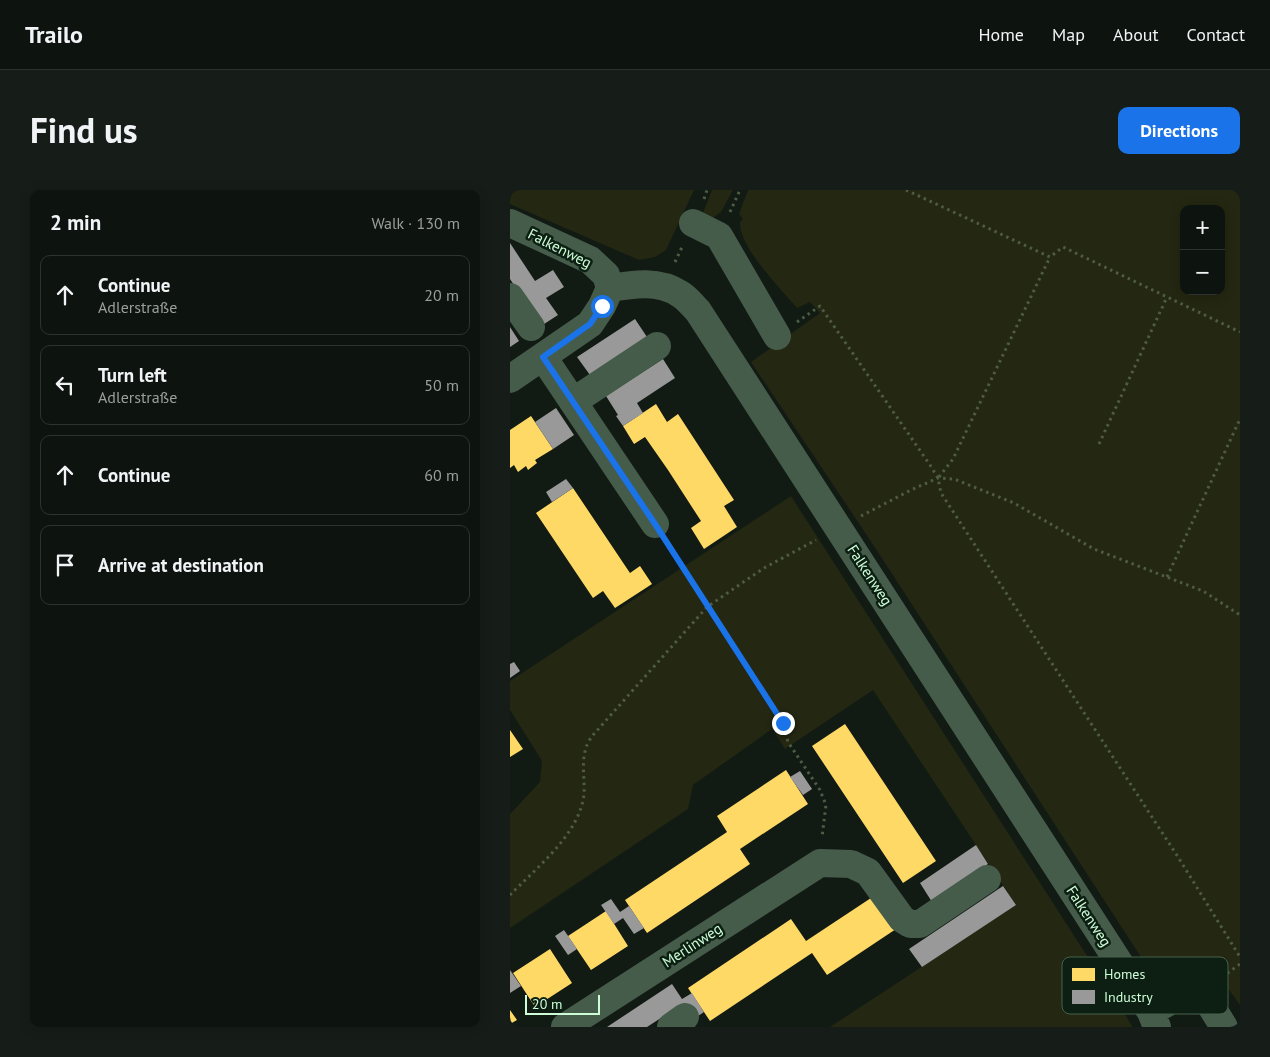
<!DOCTYPE html>
<meta charset="utf-8">
<style>
body{margin:0;font-family:"PT Sans",sans-serif;background:#161d18;color:#f1f3f6}
.controls{position:absolute;right:15px;top:15px;display:grid;overflow:hidden;border-radius:10px;box-shadow:0 2px 12px #0003}
.controls button{width:45px;height:45px;display:grid;place-items:center;padding:0;border:0;border-bottom:1px solid #2d332f;background:#0d140f;color:#f1f3f6;font:25px sans-serif}
.scale{position:absolute;left:15px;bottom:12px;width:75px;box-sizing:border-box;padding-left:5px;border:2px solid #cdfdd7;border-top:0;font-size:14px;line-height:18px;white-space:nowrap;color:#cdfdd7;-webkit-text-stroke:4px #0d1f12;paint-order:stroke}
.stop{position:absolute;width:15px;height:15px;margin:-11px;border:4px solid #1a73e8;border-radius:50%;background:#fff}
.stop.end{background:#1a73e8;border-color:#fff;box-shadow:0 1px 5px #0008}
.list{margin:0;padding:0;list-style:none}
h2{display:flex;justify-content:space-between;align-items:center;height:65px;margin:0;padding:0 20px;font-size:21px}
h2 small{font-size:16px;font-weight:400;color:#9a9e9e}
.list li{display:grid;grid-template-columns:32px 1fr auto;gap:15px;align-items:center;box-sizing:border-box;height:80px;margin:0 10px 10px;padding:0 10px;border:1px solid #2d332f;border-radius:10px}
.list b{display:block;font-size:19px;white-space:nowrap}
.list p{margin:0;font-size:16px;white-space:nowrap;color:#9a9e9e}
.list em{font-size:16px;font-style:normal;color:#9a9e9e}
.icon{flex:none;width:28px;height:28px;fill:none;stroke:currentColor;stroke-width:2;stroke-linecap:round;stroke-linejoin:round}
.map{position:relative;flex:none;width:730px;height:837px;overflow:hidden;border-radius:10px}
header{display:flex;align-items:center;gap:30px;box-sizing:border-box;height:70px;padding:0 25px;background:#0d140f;border-bottom:1px solid #2d332f}
header strong{font-size:24px}
nav{display:flex;gap:28px;margin-inline-start:auto;font-size:18px}
.intro{display:flex;align-items:center;justify-content:space-between;box-sizing:border-box;height:120px;padding:0 30px}
h1{margin:0;font-size:35px}
.button{padding:12px 22px;border-radius:10px;background:#1a73e8;color:#fff;font-size:18px;font-weight:700}
main{display:flex;gap:30px;padding:0 30px}
aside{flex:1;background:#0d140f;border-radius:10px;box-shadow:0 2px 12px #0003}
.map>svg:first-child{display:block}
.green{fill:#242711;fill-rule:evenodd}
.homes{fill:#ffd966}
.industry{fill:#999}
.lines{fill:none;stroke-linecap:round;stroke-linejoin:round}
.path{stroke:#4e5c44;stroke-width:3;stroke-dasharray:2.5 4;stroke-linecap:butt}
.minor{stroke:#465c4a;stroke-width:28}
.route{stroke:#1a73e8;stroke-width:6}
.labels{text-anchor:middle;dominant-baseline:central;stroke-width:5;stroke-linejoin:round;paint-order:stroke}
.street-label{font-size:15px;fill:#cdfdd7;stroke:#0d1f12}
.key{fill:#0d1f12;stroke:#47624d;stroke-width:1}
.key-label{font-size:14px;fill:#cdfdd7}
</style>
<header>
<strong>Trailo</strong>
<nav><a>Home</a><a>Map</a><a>About</a><a>Contact</a></nav>
</header>
<div class="intro"><h1>Find us</h1><a class="button">Directions</a></div>
<main>
<aside>
<h2>2 min<small>Walk · 130 m</small></h2>
<ul class="list">
<li><svg class="icon" aria-label="ahead" viewBox="0 0 24 24"><path d="M12 20V5M6 11l6-6 6 6"/></svg><div><b>Continue</b><p>Adlerstraße</p></div><em>20 m</em></li>
<li><svg class="icon" aria-label="left" viewBox="0 0 24 24"><path d="M17 20v-9H6M10 6l-5 5 5 5"/></svg><div><b>Turn left</b><p>Adlerstraße</p></div><em>50 m</em></li>
<li><svg class="icon" aria-label="ahead" viewBox="0 0 24 24"><path d="M12 20V5M6 11l6-6 6 6"/></svg><div><b>Continue</b></div><em>60 m</em></li>
<li><svg class="icon" aria-label="arrive" viewBox="0 0 24 24"><path d="M6 21V4h12l-3 4 3 4H6"/></svg><div><b>Arrive at destination</b></div></li>
</ul>
</aside>
<div class="map">
<svg width="730" height="837" viewBox="0 0 730 837">
<rect width="100%" height="100%" fill="#111b14"/>
<!-- green -->
<path class="green" d="M 0,0 L 184,0 L 156,60 L 145,67 L 129,70 L 0,14 Z
M 202,0 L 223,0 L 211,22 L 200,30 L 191,28 Z
M 238,0 L 730,0 L 730,815 L 712,790 L 707,772 L 655,804 L 362,353 L 241,172 L 310,123 L 300,112 L 287,118 C 270,98 229,57 230,32 L 233,29 L 229,24 ZM 674,19 L 711,19 L 711,101 L 674,101 Z
M 281,306 L 621,834 L 622,837 L 320,837 L 506,715 L 363,500 L 275,559 L 262,539 L 183,595 L 178,619 L 0,738 L 0,624 L 30,592 L 32,571 L 0,520 L 0,491 Z"/>
<!-- homes -->
<path class="homes" d="M 146,214 L 157,232 L 168,224 L 224,310 L 214,316 L 227,337 L 194,359 L 181,338 L 191,331 L 158,280 L 135,247 L 124,254 L 113,236 Z
M 21,226 L 43,259 L 25,270 L 27,273 L 18,280 L 16,276 L 8,282 L 4,275 L 0,278 L 0,240 Z
M 63,298 L 120,383 L 130,376 L 142,394 L 105,418 L 93,401 L 83,408 L 26,323 Z
M 335,534 L 426,671 L 393,693 L 302,556 Z
M 0,540 L 13,559 L 0,567 Z
M 276,580 L 298,614 L 230,659 L 240,674 L 137,743 L 115,710 L 217,642 L 207,626 Z
M 364,706 L 386,739 L 317,785 L 302,763 L 200,831 L 178,798 L 281,729 L 296,751 Z
M 96,721 L 118,756 L 81,780 L 58,746 Z
M 40,759 L 62,793 L 25,817 L 3,783 Z
M 0,820 L 7,830 L 0,834 Z"/>
<!-- industry -->
<path class="industry" d="M 0,53 L 25,91 L 43,80 L 54,97 L 36,108 L 48,125 L 31,136 L 0,89 Z
M 125,129 L 137,147 L 80,185 L 67,167 Z
M 0,137 L 9,151 L 0,157 Z
M 153,169 L 165,188 L 127,213 L 133,223 L 113,236 L 106,226 L 108,225 L 96,206 Z
M 46,218 L 64,245 L 43,259 L 25,232 Z
M 56,289 L 63,298 L 42,312 L 36,302 Z
M 4,472 L 10,481 L 0,488 L 0,474 Z
M 290,581 L 302,599 L 293,605 L 280,587 Z
M 466,655 L 478,674 L 422,712 L 410,693 Z
M 493,696 L 506,715 L 412,777 L 399,759 Z
M 101,709 L 110,722 L 119,716 L 134,738 L 124,744 L 113,728 L 104,734 L 91,715 Z
M 54,740 L 67,759 L 58,765 L 45,746 Z
M 0,780 L 11,796 L 0,803 Z
M 162,794 L 172,809 L 182,803 L 194,822 L 185,828 L 174,813 L 137,837 L 97,837 Z"/>
<g class="lines">
<!-- path -->
<path class="path" d="M 396,0 L 540,67 L 553,57 L 730,142
M 194,9 L 197,0
M 220,22 L 230,0
M 165,72 L 173,55
M 287,132 L 310,116 L 420,275 L 428,288 L 431,303 L 668,667 L 730,767
M 589,254 L 657,107
M 429,287 L 443,269 L 540,67
M 351,326 L 401,300 L 428,288 L 444,289 L 504,313 L 584,359 L 693,401 L 730,425
M 158,356 L 273,533 L 278,552 L 310,600 L 316,615 L 312,647
M 657,387 L 730,229
M 0,705 C 26,678 70,644 74,604 C 75,589 71,573 76,558 C 77,554 80,549 83,545 L 197,417 L 254,378 L 306,350
M 712,787 L 730,774"/>
<!-- minor -->
<path class="minor" d="M 0,33 L 80,70 L 96,85 L 100,98
M 183,33 L 209,46 L 267,146
M 100,98 C 124,94 149,90 170,104 C 177,108 182,115 188,121 L 641,822 L 647,837
M 0,107 L 21,137
M 33,167 L 145,334
M 0,189 L 80,134 L 92,116 L 100,98
M 64,211 L 147,156
M 641,822 L 688,795 L 714,837
M 55,837 L 310,673 L 341,674 L 358,682 L 392,729 L 400,734 L 410,734 L 477,689
M 161,837 L 175,827"/>
</g>
<g class="lines">
<!-- route -->
<path class="route" d="M 92,116 L 80,134 L 33,167 L 145,334 L 273,533"/>
</g>
<g class="labels">
<!-- street labels -->
<g class="street-label">
<text transform="translate(50 58) rotate(27)">Falkenweg</text>
<text transform="translate(360 385) rotate(57)">Falkenweg</text>
<text transform="translate(579 726) rotate(57)">Falkenweg</text>
<text transform="translate(182 755) rotate(-33)">Merlinweg</text>
</g>
</g>
<!-- legend -->
<rect x="552" y="767" width="166" height="57" rx="8" class="key"/>
<rect x="562" y="778" width="23" height="13" fill="#ffd966"/>
<rect x="562" y="800" width="23" height="14" fill="#999"/>
<g class="key-label">
<text x="594" y="789">Homes</text>
<text x="594" y="812">Industry</text>
</g>
</svg>
<div class="controls">
<button>+</button>
<button>−</button>
</div>
<div class="scale">20 m</div>
<div class="stop" style="left:92px;top:116px"></div>
<div class="stop end" style="left:273px;top:533px"></div>
</div>
</main>
